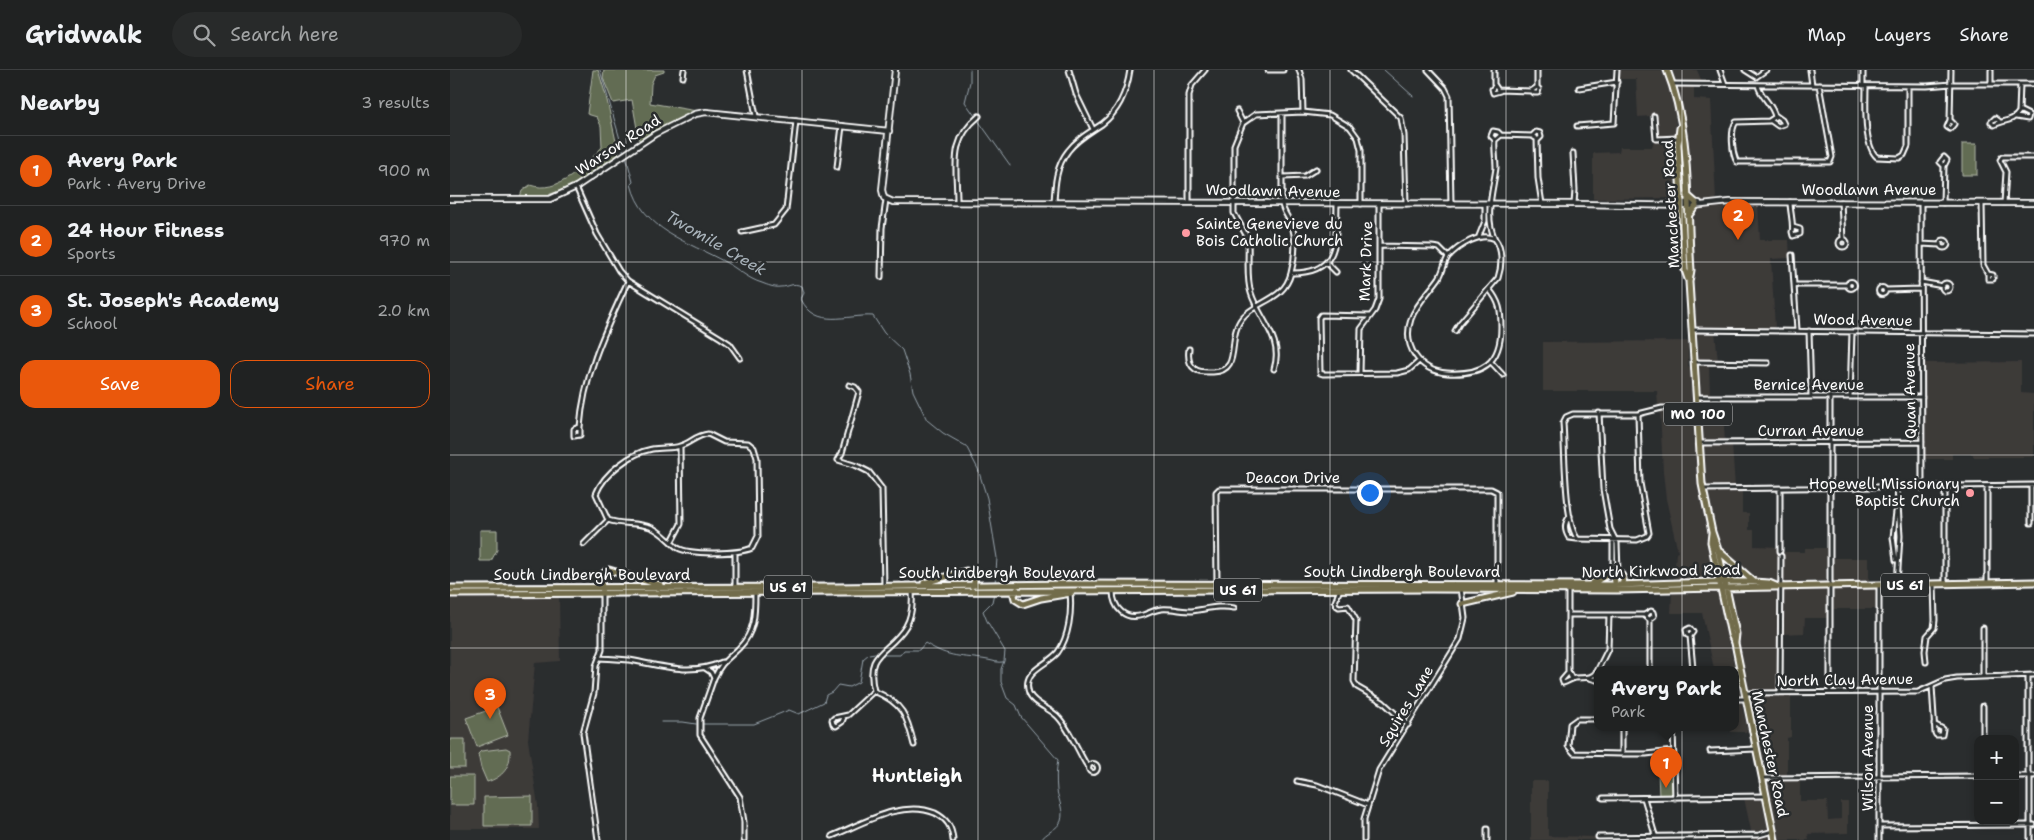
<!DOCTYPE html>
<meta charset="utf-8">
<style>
body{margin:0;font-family:"Shantell Sans",sans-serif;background:#282a2a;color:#f1f3f6}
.controls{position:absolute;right:15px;bottom:15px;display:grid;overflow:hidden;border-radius:10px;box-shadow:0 2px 8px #0003}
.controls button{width:45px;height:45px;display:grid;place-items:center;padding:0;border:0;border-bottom:1px solid #3d3f40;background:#202222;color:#f1f3f6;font:25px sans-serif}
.you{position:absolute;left:919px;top:422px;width:18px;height:18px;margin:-12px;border:4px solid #fff;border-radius:50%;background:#1a73e8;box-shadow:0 0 0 8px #1a73e833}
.badge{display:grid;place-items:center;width:32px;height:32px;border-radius:50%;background:#ea580c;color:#fff;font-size:16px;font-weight:700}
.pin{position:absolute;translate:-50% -41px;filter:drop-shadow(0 1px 2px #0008)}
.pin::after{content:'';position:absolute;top:26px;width:18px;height:15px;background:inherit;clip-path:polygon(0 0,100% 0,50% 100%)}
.popup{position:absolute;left:1144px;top:596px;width:145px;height:65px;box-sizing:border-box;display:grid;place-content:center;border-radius:10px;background:#202222;filter:drop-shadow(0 1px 4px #0005);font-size:16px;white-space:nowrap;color:#a2a4a5}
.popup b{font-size:19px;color:#f1f3f6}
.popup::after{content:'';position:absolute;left:50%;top:100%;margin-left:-10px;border:10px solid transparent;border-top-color:#202222}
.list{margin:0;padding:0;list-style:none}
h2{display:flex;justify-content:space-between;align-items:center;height:65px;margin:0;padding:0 20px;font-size:21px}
h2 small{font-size:16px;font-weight:400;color:#a2a4a5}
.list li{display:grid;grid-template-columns:32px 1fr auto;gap:15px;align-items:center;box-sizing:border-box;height:70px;padding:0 20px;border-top:1px solid #3d3f40}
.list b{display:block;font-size:19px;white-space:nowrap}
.list p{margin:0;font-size:16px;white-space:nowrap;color:#a2a4a5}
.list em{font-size:16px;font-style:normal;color:#a2a4a5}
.actions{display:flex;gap:10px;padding:15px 20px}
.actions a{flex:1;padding:11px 0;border:1px solid #ea580c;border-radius:15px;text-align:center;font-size:18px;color:#ea580c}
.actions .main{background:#ea580c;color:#fff}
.icon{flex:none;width:28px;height:28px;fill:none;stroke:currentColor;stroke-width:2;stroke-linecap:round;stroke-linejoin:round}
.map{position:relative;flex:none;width:1584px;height:770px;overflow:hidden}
header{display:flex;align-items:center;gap:30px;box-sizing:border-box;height:70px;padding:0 25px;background:#202222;border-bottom:1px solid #3d3f40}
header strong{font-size:24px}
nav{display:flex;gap:28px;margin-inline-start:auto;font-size:18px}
.search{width:350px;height:45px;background:#282a2a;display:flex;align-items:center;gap:12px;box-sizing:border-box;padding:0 18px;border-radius:28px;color:#a2a4a5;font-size:19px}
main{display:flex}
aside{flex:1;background:#202222}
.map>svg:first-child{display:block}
.built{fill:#3d3a39}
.green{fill:#626c52;stroke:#b0b6a8}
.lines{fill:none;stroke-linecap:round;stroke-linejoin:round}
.stream{stroke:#98a4ad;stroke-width:1}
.minor-casing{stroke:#fff;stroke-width:7}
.tertiary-casing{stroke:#fff;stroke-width:8}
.primary-casing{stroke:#fff;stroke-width:9}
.minor{stroke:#2a2d2e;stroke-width:3}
.tertiary{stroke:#2a2d2e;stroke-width:4.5}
.primary{stroke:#726c4b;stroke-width:5}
.grid{fill:none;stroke:#fff;stroke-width:1;stroke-opacity:0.55}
.poi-dot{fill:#ff9aa2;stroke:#2a2d2e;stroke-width:2}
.labels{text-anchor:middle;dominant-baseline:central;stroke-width:5;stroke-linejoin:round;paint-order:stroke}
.shield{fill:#2a2d2e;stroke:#bfc0c0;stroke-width:1}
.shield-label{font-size:14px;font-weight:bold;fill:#fff}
.street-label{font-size:15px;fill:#fff;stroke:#2a2d2e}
.poi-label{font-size:15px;fill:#fff;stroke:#2a2d2e;text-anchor:start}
.water-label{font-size:16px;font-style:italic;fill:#a9b3bb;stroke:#2a2d2e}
.quarter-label{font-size:18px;font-weight:bold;fill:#fff;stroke:#2a2d2e}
</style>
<header>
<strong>Gridwalk</strong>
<div class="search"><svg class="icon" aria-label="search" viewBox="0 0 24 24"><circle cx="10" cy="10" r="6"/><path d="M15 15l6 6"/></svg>Search here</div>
<nav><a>Map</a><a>Layers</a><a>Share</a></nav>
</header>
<main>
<aside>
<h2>Nearby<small>3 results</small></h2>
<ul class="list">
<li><span class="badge">1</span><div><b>Avery Park</b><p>Park · Avery Drive</p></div><em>900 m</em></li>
<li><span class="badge">2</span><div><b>24 Hour Fitness</b><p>Sports</p></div><em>970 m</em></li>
<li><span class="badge">3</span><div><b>St. Joseph's Academy</b><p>School</p></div><em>2.0 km</em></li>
</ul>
<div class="actions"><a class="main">Save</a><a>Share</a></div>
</aside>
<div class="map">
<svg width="1584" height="770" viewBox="0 0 1584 770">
<rect width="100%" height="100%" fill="#2a2d2e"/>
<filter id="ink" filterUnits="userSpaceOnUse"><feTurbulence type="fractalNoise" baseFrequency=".02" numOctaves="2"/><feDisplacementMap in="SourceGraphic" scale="10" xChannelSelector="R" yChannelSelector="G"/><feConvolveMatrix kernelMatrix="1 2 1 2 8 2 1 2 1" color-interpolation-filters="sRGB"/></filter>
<g filter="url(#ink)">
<!-- built -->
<path class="built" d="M 1170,0 L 1212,0 L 1224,31 L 1226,55 L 1223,79 L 1226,124 L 1220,128 L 1143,129 L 1143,83 L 1169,82 L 1170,77 L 1202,77 L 1204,71 L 1201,46 L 1188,47 L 1186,9 L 1170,9 Z
M 1221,0 L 1247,0 L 1252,12 L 1226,12 Z
M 1232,16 L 1244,16 L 1244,29 L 1261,30 L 1266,130 L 1248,131 L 1240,128 L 1232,38 L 1228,21 L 1229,17 Z
M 1283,134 L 1308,134 L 1310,170 L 1339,170 L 1340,188 L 1321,189 L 1325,258 L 1248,257 L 1246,255 L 1239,148 L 1244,139 L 1250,137 Z
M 1265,261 L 1268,291 L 1249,290 L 1247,262 Z
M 1238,271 L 1238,296 L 1240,297 L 1244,333 L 1242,336 L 1208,337 L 1207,321 L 1093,321 L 1093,272 Z
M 1571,292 L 1571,323 L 1584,324 L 1584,387 L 1523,387 L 1523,384 L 1502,384 L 1502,389 L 1473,389 L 1473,293 Z
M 1259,294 L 1260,325 L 1251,325 L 1248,296 Z
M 1252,328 L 1272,328 L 1275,371 L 1253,370 L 1250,330 Z
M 1212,340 L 1239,340 L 1245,342 L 1248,411 L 1265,504 L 1264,509 L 1224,510 L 1226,483 L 1228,482 L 1216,429 L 1213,402 L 1210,341 Z
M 1254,374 L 1282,374 L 1285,417 L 1259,417 L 1256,415 Z
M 1261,420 L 1292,421 L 1292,443 L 1299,443 L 1299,460 L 1304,460 L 1304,476 L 1329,477 L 1328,511 L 1303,509 L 1271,481 L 1258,423 Z
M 1355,478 L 1378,478 L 1376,511 L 1334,512 L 1332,508 L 1332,482 L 1355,482 Z
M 1381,488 L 1419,488 L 1419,512 L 1384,512 L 1382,510 Z
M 1337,519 L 1376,519 L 1378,522 L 1378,548 L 1355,548 L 1354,563 L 1332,564 L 1332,522 Z
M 1383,519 L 1426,519 L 1428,539 L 1381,539 Z
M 1323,520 L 1329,523 L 1329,620 L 1301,620 L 1298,618 L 1280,523 L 1283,522 Z
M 1222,522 L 1265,522 L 1269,523 L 1291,627 L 1285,627 L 1285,599 L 1264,599 L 1252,543 L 1221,543 Z
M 0,526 L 109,526 L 110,591 L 85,593 L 78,670 L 88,735 L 89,759 L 0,759 Z
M 1302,624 L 1341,624 L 1341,667 L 1337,668 L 1337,706 L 1317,705 L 1300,627 Z
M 1285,632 L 1291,632 L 1298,662 L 1281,662 L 1280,657 L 1285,657 Z
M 1318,709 L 1350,709 L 1350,731 L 1377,731 L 1378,750 L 1391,749 L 1391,732 L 1398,732 L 1398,763 L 1358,764 L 1359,770 L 1329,770 L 1317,714 Z
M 1081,711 L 1098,711 L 1098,766 L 1147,767 L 1147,770 L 1081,770 Z
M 1294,728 L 1312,728 L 1321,770 L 1303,770 Z"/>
<!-- green -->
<path class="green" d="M 143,0 L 148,0 L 156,26 L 169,85 C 147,100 124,118 97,125 C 89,128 79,127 70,127 L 72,121 L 80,115 C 108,125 135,96 152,77 L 151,56 L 147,47 L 137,44 Z
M 154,0 L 214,0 L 214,2 L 205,5 L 201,14 L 200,33 L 247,41 L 189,70 L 182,30 L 163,33 L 153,8 Z
M 1512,74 L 1527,74 L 1527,105 L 1512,105 Z
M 30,460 L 47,460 L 47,480 L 41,491 L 30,491 Z
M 47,637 L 58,665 L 27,677 L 16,648 Z
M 0,669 L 15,669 L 15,698 L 0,698 Z
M 56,678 L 60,680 C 61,697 53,707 37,712 L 31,698 L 28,684 L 31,681 Z
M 1212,694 L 1223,694 L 1223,727 L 1209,727 L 1208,702 Z
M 0,706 L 24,706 L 24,735 L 0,735 Z
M 82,726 L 82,756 L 34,756 L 34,727 Z"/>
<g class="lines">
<!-- stream -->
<path class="stream" d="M 150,0 L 174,83
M 520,0 L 520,12 L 515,32 L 560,95
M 934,0 L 963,26
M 176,86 L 183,112 L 181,114 C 192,160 239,172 275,192 C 287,198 298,209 312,213 C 317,215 325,218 330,217 C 341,217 341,212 352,216 L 354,223 L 351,229 C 366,260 397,244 423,246 L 434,263 L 452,280 L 460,304 L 463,321 L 477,350 L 493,363 L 516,376 L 528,399 L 537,428 L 547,488 L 545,514
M 544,523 L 542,532 L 533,541 L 537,551 L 555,581 L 554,591 L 551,599 L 551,612 L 557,628 L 566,635 L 571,647 L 608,690 C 606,700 606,710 607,721 C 609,731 614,741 611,751 C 607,760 596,762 591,770
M 432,585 L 450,585 L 454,580 L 469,580 L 475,573 C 501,589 510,585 538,590 C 544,591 547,593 553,592
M 211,652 L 233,652 L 246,654
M 252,654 L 304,654 L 339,640 L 349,644 L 374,632 L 376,625 L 382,622 L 388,615 L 399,617 L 409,612 L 413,589 L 419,584 L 425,583"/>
<defs>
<path id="minor" d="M 297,0 L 306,46
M 619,0 L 626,24 L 643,59
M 818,0 L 833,0
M 849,0 L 852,9 L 853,42
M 901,0 L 951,48 L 954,65 L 956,134
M 978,0 L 995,18 L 999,26 L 1001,134
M 1044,0 L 1044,14 L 1048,20 L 1081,21 L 1087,17 L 1087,0
M 1270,0 L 1275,14
M 1295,0 L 1306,7
M 1360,0 L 1362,15
M 1413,0 L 1413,16
M 233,7 L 234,0
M 1306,7 L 1316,0
M 1541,13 L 1541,0
M 1223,14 L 1477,16 L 1501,14 L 1584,14
M 1308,15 C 1310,27 1323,34 1325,47 L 1319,51 L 1286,52 C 1280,60 1282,84 1287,92 L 1380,92 L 1382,87 L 1369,15
M 1045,16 L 1042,19 L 1043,23 L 1050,21
M 1416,16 C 1416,32 1413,75 1427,87 L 1449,88 L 1454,85 L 1458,76 L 1458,16
M 1129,18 L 1167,12
M 1082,21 L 1084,23 L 1088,23 L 1089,19 L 1087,17
M 787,41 L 793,53
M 1204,46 L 1206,69 L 1228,68
M 1566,47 L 1578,49 L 1579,45 L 1569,40
M 1500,50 L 1497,57 L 1500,59 L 1504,54 L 1500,50 L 1501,0
M 1321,51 L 1328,56 L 1334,54 L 1332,50 L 1325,45
M 1549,51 L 1545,48 L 1541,52 L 1544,55 C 1553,50 1563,52 1569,42 L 1570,14
M 793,53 L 784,75 L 784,143 L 796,165 L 798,172 C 799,188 796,208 801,223 C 809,249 834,269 824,299
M 793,53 L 806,44 L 853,42 L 880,45 L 900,57 L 908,68 L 911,80 L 911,134
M 1127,56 L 1164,53 L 1167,0
M 1082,66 L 1087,69 L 1088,108 L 1092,134
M 1082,66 L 1086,62 L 1090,63 L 1091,67 L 1088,70
M 1045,70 L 1041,66 L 1043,61 L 1048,62 L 1051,65
M 1123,83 L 1125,120 L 1124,134
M 387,97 L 392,56
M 833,107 L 855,106 L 866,99
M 126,117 L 147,164 L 169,201 L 178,211 C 156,259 134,303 130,357 L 124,359 L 124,366 L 130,365 L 130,358
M 507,131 C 507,95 498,72 529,46
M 604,132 C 605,114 606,96 618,81 C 627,69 640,62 652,54 C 669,41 677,21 680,0
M 739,132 L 739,25 L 742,15 L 755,0
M 1340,132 C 1340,142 1344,154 1342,162 L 1343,166 L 1350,164 L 1350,159 L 1343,157
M 1391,132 L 1393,169
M 1493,133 L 1494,96 L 1490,92 L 1494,87 L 1497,90 L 1494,96
M 1532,133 L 1533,195 L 1538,204 L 1538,209 L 1543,209 L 1543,205 L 1538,204
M 1554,133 L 1556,102 L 1550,90 L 1552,87 L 1584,87
M 1471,134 L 1472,418
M 292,162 L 324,155 L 336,140 L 346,51
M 1029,166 L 1035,151 L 1035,134
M1389 173a4 4 0 1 1 8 0a4 4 0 1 1-8 0Z
M 1045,169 C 1034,147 1043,120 1046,98 C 1046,89 1044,79 1045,70 L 1051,65 L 1082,66
M1490 174a4 4 0 1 1 8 0a4 4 0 1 1-8 0Z
M 1471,174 L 1490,175
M 929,176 L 982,177 L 989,178 L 998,187
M 1342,185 L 1347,260
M 876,192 L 886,202
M 841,203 C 890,204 886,171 887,134
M 431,207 L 432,158 L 436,130
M 178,211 L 271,268 L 280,274 L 290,288
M1397.5 215a3.5 3.5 0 1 1 7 0a3.5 3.5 0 1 1-7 0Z
M 1471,212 L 1493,216
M1492 217a4 4 0 1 1 8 0a4 4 0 1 1-8 0Z
M 1344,215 L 1398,215
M1428.5 221a3.5 3.5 0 1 1 7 0a3.5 3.5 0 1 1-7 0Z
M 1435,220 L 1471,219
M 920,246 L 871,245 L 869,248 L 870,303 L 873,304 L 947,303 L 959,300 L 968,292
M 1242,260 L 1584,264
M 1005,261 L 1009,254 L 1048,208 C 1052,196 1053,179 1045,169 C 1031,161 1008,176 998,187 C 994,193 993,202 989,208 C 980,221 967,233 961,249 C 952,276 969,301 997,303 C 1032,305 1051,294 1051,257 C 1051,241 1050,232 1039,219
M 1359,261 L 1361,326
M 739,279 C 738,286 738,294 745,299 C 750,303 757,302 763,302 C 793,301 776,268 792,248 C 807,230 834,231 841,203 C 845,189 847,167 841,154 C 838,146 833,142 832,134 L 832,43
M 1041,292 L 1053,305
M 1244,292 L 1318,293
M 910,303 L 911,259 L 925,240 L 929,229 L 929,134
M 399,315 L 405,317 L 409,322 L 392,383 L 388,390 L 407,396 L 419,402 L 432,419 L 434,516
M 1380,326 L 1380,622
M 1247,327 L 1472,327
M 1400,327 L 1402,262
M 1149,343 L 1153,419 L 1160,459 L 1167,473 L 1168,502
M 1188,344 L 1190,413 L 1199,463 L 1197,466 L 1187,470 L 1128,469 C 1114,455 1115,375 1113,353 L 1116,347 L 1123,344 L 1188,344 L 1212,338 L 1247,338
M 258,364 L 274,372 L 298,373 L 304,378 L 307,388 L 308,466 L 302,478 C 289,484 240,485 228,478 C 218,471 212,461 200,457 C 186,452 171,455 158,450 L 146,424 C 154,403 181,383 202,379 C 211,377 222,379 230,376 C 241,373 246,365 258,364 Z
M 1249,373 L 1472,372
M 1581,416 L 1581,453
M 1253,419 L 1584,415
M 1330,419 L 1330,481
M 1120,446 C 1114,453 1114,460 1119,468 L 1127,469
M 1163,469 L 1163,501
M 222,471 L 231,454 L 230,376
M 134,474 L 158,450
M 1446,490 L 1443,467 L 1446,442
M 1537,513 L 1537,417
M 767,514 L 766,422 L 769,419 L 1041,419 L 1047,422 L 1047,514
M 1447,514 L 1450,466 L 1447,418
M 1495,514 L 1495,418
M 285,517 L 285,482
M 890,519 L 885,532 L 886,535 L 889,537 L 898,536 L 906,550 L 904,611 L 907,617 L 933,632 L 958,655
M 663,521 C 663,538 675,551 693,545 C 699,543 704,540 711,539 C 721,538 732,541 742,541 C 757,539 769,535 784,538
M 1118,521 L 1118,601 L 1122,609
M 620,523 C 622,541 619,567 608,582 C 597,596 571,600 579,623 C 583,633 598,638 606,645 C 617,654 628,681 636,694 L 639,697
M 1118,545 L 1194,545
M 1194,545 L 1200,550 L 1200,599
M 1194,545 L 1201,541 L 1203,542 L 1204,546 L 1200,549
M 1240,566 L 1237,565 L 1236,560 L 1240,558 L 1243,562 L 1240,566 L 1243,599
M 151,588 C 162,589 174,589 185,591 C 215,597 243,605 272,592
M 1476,592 L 1475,581 L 1477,566 L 1484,558 L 1485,550 L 1484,515
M 255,598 L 261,602 L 264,608 L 250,648 L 250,665 L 290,727 L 294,752 L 294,770
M 1148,599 L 1158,579 L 1159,545
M 1118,603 L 1112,610 L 1113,613 C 1118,612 1120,609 1125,608 C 1134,607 1141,610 1147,601
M 1533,606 L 1533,558
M 1578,606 L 1578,703 L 1580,706 L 1580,770
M 264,608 C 272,591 277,590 289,578 C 305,562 305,544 305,523
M 1139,608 L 1146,610 L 1146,602
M 1482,616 L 1485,663 L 1486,665 L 1492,665 L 1493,659 L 1484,654
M 424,621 C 453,633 457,646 464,675
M 1330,622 L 1331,486
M 1295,623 L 1468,622 L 1495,610 L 1507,608 L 1584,605
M 1285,629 L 1296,629
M 1533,636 L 1533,669
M 394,647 L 392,652 L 386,656 L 383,654 L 382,650 L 384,648 L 398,645 L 424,621 C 414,580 439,584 456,556 C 462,545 463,534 462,522
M 1147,649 L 1127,649 L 1120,654 L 1118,676 L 1124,683 L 1172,684 L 1172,657
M 1223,657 L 1225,728
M 1260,681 L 1306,679
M 1172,684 L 1196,684 L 1223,681
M638.5 698a4.5 4.5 0 1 1 9 0a4.5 4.5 0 1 1-9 0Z
M 1565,706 L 1584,706
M 1313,708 L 1528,706
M 847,711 L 867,715 L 918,735
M 1153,728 L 1315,726
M 1194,728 L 1205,765
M 1429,756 L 1584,755
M 1037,759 L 1037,770
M 382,766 C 412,754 452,729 485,743 C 497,749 502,757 503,770
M 1148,767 L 1309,765 L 1323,761
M 148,770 L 133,663 L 144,623 L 146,596 L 152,580 L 152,523
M 914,770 L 914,749 L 929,700 L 1010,569 L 1015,548 L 1011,518
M 1429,770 L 1429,515"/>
<path id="tertiary" d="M 445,0 L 432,120 L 434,128 L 443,132 L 1128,134 L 1242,136 L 1280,132 L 1584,133
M 0,129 L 100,129 L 126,117 L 205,64 L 245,44 L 256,42 L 439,61
M 1221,133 L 1249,133"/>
<path id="primary" d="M 1217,0 C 1242,62 1236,134 1241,200 L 1239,212 L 1252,414 L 1262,462 L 1268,480 L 1286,564 L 1285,573 L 1289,593 L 1325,770
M 1230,58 L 1228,74 L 1235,200 L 1238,209
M 1237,125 L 1246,133
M 1222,133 L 1230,123
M 1238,146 L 1246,136
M 1262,463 L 1261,472 L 1281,565 L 1284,571
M 1270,482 L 1303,511
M 1163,501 L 1166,518
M 474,513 L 516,501 L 522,503 C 525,508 526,512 522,516
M 1142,513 C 1151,510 1158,501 1168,502 C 1173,505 1175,511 1171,516
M 0,518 L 385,517 L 622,514 L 1165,515 L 1263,512 L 1303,512 L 1319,513 L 1326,516
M 152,519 C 151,512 150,503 159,500 L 210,515
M 567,520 L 564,525 L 565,529 L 573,534 L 591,528 L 621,523
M 0,524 L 982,519 L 1167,520 L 1584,512
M 1012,534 L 1063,522"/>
</defs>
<!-- minor casing -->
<use href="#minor" class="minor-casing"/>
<!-- tertiary casing -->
<use href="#tertiary" class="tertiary-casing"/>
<!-- primary casing -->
<use href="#primary" class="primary-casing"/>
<!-- minor -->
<use href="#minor" class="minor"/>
<!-- tertiary -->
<use href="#tertiary" class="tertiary"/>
<!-- primary -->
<use href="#primary" class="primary"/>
</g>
</g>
<!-- grid -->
<path class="grid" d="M 176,0 L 176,770M 352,0 L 352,770M 528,0 L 528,770M 704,0 L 704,770M 880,0 L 880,770M 1056,0 L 1056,770M 1232,0 L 1232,770M 1408,0 L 1408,770M 0,192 L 1584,192M 0,385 L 1584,385M 0,578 L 1584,578"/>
<!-- markers -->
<g class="poi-dot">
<circle cx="736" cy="163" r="5"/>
<circle cx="1520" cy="423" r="5"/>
</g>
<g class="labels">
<!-- shield labels -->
<g class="shield">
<rect x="1214" y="332.5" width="68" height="23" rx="4"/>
<rect x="1431" y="503.5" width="48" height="23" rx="4"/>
<rect x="314" y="505.5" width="48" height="23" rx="4"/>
<rect x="764" y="508.5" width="48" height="23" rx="4"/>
</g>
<g class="shield-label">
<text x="1248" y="344">MO 100</text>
<text x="1455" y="515">US 61</text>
<text x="338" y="517">US 61</text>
<text x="788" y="520">US 61</text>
</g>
<!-- street labels -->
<g class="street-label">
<text transform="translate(168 75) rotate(-33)">Warson Road</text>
<text x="1419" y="120">Woodlawn Avenue</text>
<text transform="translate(823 121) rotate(1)">Woodlawn Avenue</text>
<text transform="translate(1221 134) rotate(-93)">Manchester Road</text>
<text transform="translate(916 191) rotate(-88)">Mark Drive</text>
<text transform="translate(1413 250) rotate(1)">Wood Avenue</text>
<text x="1359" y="315">Bernice Avenue</text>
<text transform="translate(1460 321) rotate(-91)">Quan Avenue</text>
<text x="1361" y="361">Curran Avenue</text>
<text x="843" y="408">Deacon Drive</text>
<text transform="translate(1211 501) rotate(-1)">North Kirkwood Road</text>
<text x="952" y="502">South Lindbergh Boulevard</text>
<text x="547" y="503">South Lindbergh Boulevard</text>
<text x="142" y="505">South Lindbergh Boulevard</text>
<text transform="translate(1395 610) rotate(-1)">North Clay Avenue</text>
<text transform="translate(956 636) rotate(-59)">Squires Lane</text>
<text transform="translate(1320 684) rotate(78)">Manchester Road</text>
<text transform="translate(1418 688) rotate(-90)">Wilson Avenue</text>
</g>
<!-- poi labels -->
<g class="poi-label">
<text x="746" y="154">Sainte Genevieve du<tspan x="746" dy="17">Bois Catholic Church</tspan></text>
<text x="1510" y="414" text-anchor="end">Hopewell Missionary<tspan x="1510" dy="17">Baptist Church</tspan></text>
</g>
<!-- water labels -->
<g class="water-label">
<text transform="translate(266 173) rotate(30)">Twomile Creek</text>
</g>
<!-- quarter labels -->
<g class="quarter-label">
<text x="467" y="706">Huntleigh</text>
</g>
</g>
</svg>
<div class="controls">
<button>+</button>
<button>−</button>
</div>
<div class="you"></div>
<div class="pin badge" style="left:1216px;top:718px">1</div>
<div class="popup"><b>Avery Park</b>Park</div>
<div class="pin badge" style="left:1288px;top:170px">2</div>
<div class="pin badge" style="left:40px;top:649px">3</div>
</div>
</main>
